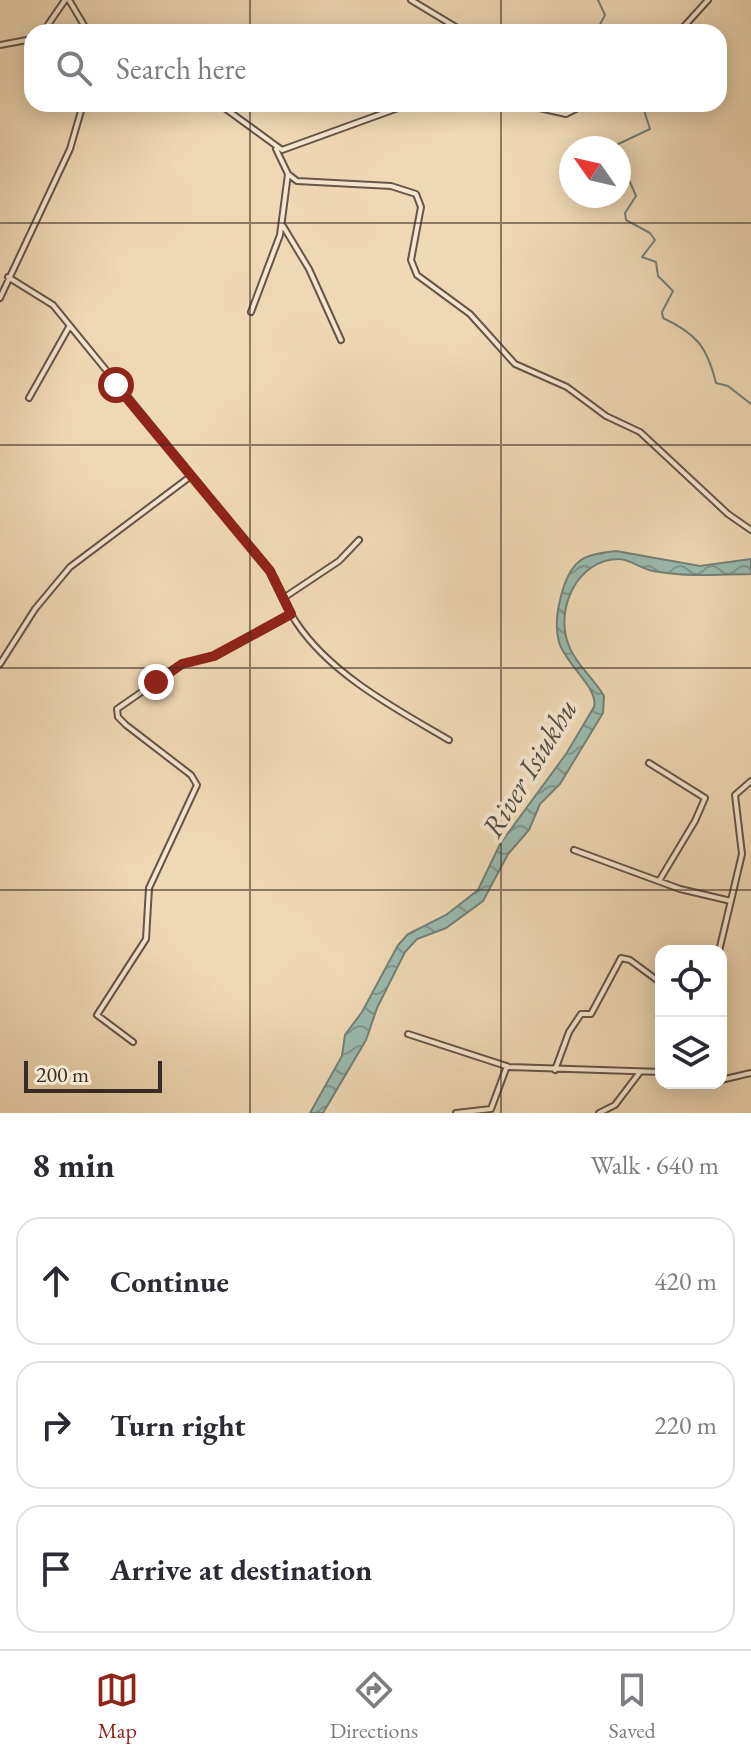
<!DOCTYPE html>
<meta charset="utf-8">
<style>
body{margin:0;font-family:"EB Garamond",serif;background:#f7f7f7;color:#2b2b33}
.controls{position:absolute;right:24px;bottom:24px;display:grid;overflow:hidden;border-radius:16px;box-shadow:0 4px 20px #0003}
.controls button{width:72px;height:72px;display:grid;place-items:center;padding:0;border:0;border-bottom:2px solid #e1e1e2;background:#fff;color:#2b2b33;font:40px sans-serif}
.compass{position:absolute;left:559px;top:136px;width:72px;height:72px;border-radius:50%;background:#fff;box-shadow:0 4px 20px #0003;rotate:304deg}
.scale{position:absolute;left:24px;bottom:20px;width:138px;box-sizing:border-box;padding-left:8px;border:4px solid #372b23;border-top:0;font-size:22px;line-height:28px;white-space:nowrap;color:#372b23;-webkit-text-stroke:6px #f5e6ce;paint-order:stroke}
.stop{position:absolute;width:24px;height:24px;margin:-18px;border:6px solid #8f2418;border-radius:50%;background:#fff}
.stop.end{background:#8f2418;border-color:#fff;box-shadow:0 2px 8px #0008}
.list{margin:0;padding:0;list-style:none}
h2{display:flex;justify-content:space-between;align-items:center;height:104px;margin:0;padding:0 32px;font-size:34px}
h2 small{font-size:26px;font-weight:400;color:#7c7c81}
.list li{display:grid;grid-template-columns:52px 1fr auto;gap:24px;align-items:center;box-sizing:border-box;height:128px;margin:0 16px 16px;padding:0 16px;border:2px solid #e1e1e2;border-radius:24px}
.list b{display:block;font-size:30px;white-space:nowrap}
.list em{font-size:26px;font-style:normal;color:#7c7c81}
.icon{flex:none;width:44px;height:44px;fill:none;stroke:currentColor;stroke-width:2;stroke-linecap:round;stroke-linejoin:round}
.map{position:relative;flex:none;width:751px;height:1113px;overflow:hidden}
.search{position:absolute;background:#fff;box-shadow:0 4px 20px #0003;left:24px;right:24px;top:24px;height:88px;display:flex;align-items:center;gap:20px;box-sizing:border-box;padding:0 28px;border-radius:24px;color:#7c7c81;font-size:30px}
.sheet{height:536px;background:#fff}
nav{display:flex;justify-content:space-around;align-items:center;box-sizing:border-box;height:112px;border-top:2px solid #e1e1e2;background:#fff;font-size:22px;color:#7c7c81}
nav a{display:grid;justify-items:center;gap:4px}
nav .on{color:#8f2418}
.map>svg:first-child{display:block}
.water{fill:url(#water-waves);stroke:#728178;stroke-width:2}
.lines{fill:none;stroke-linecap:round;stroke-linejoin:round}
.stream{stroke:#728178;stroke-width:2}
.minor-casing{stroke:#655647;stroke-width:8}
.minor{stroke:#f5e6ce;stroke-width:4}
.route{stroke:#8f2418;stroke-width:10}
.grid{fill:none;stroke:#372b23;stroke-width:2;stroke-opacity:0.55}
.labels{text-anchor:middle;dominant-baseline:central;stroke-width:8;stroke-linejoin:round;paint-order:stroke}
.water-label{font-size:30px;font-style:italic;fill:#504f46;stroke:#f5e6ce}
</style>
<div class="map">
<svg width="751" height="1113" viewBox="0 0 751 1113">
<defs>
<pattern id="water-waves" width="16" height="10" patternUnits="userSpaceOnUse" patternTransform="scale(2)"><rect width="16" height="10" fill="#9abab0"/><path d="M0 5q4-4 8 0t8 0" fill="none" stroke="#7e978f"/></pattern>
</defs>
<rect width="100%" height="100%" fill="#efd9b4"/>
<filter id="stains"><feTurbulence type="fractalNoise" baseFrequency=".0025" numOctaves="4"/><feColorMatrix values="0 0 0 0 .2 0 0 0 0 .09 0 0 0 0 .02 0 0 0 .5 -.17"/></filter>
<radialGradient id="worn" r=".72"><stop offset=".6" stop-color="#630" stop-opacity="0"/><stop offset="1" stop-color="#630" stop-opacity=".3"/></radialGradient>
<!-- water -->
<path class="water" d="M 616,551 L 700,566 L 751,559 L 751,574 C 718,575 685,577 653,571 C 642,569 629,559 619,559 C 577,559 554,610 569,646 C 576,665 594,678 604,696 L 603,713 L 560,784 L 540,804 L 529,830 L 508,854 L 483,901 L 446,928 L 417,939 L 405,952 L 377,1008 L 366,1040 L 323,1113 L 310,1113 L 342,1056 L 345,1035 L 362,1012 L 398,945 L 408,934 L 446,915 L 478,890 L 500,844 L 566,754 L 594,707 C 599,688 565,664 559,642 C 554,624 558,604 564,586 C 574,557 587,554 616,551 Z"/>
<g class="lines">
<!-- stream -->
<path class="stream" d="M 596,32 L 605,15 L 598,0
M 610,148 L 650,129 L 642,104
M 619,176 L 630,182 L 636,196 L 625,213 L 626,220 L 650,233 L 655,240 L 642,257 L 656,262 L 658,276 L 673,291 L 662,312 L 663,318 C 697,334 707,347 716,383 L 728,386 L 751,404"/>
<defs>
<path id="minor" d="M 69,0 L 88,32
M 411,0 L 464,32
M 43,32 L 65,0
M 679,32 L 708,0
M 0,45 L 32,39
M 219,104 L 282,150 L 409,104
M 522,104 L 566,114 L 586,104
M 276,149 L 288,174 L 297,181 L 391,186 L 416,194 L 421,207 L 411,260 L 417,275 L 470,314 L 515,364 L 567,387 L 606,416 L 640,432 L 728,514 L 751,530
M 283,226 L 309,269 L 341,340
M 8,277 L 53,305 L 270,571 C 281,587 285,606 296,622 C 330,674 396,709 449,740
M 0,298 L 70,149 L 83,104
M 251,312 L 280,235 L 288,174
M 29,398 L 69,327
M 285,597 L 339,561 L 359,540
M 0,664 L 35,609 L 70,567 L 191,476
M 649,763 L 705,798 L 695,821 L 659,881
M 574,850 L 680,889 L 731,901
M 719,951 L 742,854 L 735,795 L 751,781
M 408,1034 L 509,1067 L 661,1072
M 133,1042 L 97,1015 L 146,939 L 149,888 L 197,785 L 191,775 L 126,725 L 118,717 L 117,709 L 182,664 L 214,656 L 291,614
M 555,1070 L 569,1032 L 581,1014 L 591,1014 L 621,958 L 630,960 L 661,983
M 721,1080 L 751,1073
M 456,1113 L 491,1109 L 507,1066
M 599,1113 L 615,1105 L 640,1072"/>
</defs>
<!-- minor casing -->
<use href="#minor" class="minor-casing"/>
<!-- minor -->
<use href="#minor" class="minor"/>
</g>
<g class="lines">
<!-- route -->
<path class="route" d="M 116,385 L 270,571 L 291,614 L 214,656 L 182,664 L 156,682"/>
</g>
<!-- grid -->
<path class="grid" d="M 250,0 L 250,32M 501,0 L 501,32M 250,104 L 250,1113M 501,104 L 501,1113M 0,223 L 751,223M 0,445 L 751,445M 0,668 L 751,668M 0,890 L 751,890"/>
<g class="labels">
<!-- water labels -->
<g class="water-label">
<text transform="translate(529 768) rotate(-59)">River Isiukhu</text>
</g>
</g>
<rect width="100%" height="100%" filter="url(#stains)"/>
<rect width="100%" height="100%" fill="url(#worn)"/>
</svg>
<div class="controls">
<button><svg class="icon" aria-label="locate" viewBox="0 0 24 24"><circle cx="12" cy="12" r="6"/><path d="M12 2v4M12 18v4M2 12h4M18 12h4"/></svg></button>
<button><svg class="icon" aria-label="layers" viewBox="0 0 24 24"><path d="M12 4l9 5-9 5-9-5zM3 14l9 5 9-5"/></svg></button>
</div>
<svg class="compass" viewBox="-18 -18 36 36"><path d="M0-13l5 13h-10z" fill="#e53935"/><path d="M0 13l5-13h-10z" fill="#7c7c81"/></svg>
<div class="scale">200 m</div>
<div class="stop" style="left:116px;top:385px"></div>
<div class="stop end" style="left:156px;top:682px"></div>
<div class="search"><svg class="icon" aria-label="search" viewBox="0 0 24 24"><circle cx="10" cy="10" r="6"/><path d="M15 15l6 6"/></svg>Search here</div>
</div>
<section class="sheet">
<h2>8 min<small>Walk · 640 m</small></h2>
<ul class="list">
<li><svg class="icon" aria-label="ahead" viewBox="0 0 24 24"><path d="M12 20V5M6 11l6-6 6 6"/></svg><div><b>Continue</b></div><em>420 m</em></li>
<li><svg class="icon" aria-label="right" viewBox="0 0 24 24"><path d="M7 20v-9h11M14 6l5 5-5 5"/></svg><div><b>Turn right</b></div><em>220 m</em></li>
<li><svg class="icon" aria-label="arrive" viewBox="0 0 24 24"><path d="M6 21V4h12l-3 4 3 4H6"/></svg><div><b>Arrive at destination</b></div></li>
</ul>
</section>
<nav>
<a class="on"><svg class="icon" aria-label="map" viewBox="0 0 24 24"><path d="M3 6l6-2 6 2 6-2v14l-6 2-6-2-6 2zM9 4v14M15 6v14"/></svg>Map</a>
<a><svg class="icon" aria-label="directions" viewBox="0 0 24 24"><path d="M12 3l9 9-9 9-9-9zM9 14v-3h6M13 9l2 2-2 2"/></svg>Directions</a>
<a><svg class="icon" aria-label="saved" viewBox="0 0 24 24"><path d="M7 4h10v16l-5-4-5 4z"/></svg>Saved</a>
</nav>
